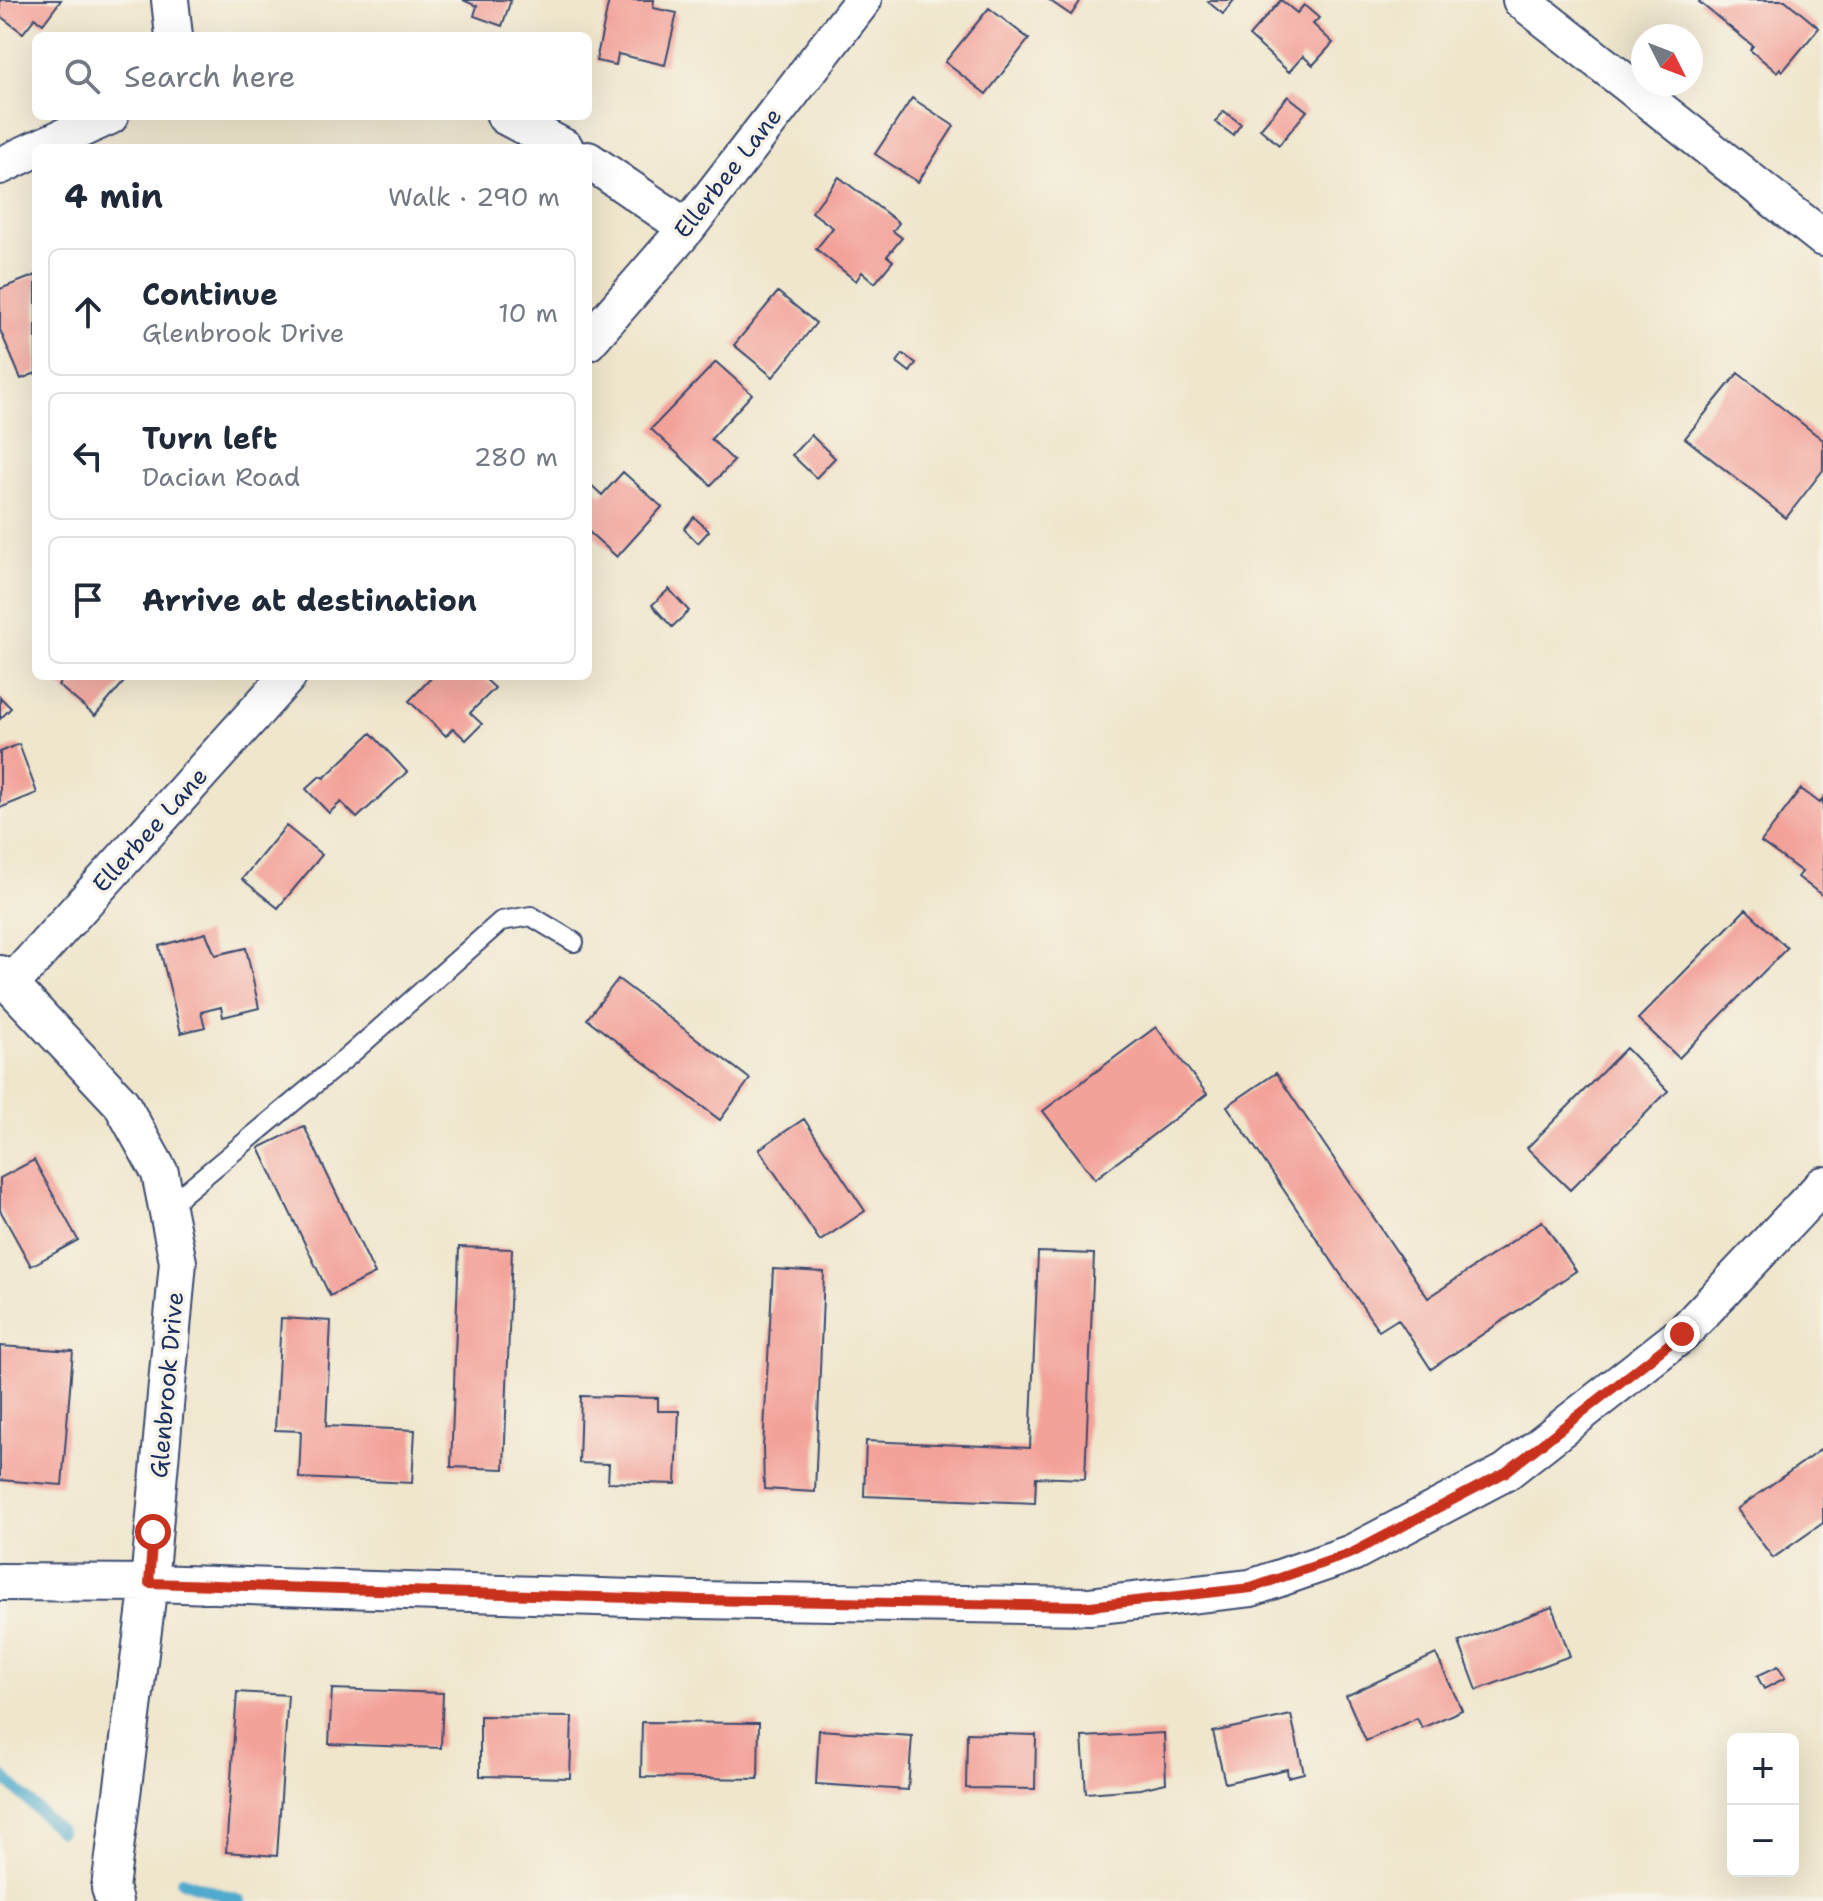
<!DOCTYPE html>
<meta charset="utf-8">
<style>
body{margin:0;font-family:"Shantell Sans",sans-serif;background:#f2f2f3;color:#1f2937}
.controls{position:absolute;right:24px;bottom:24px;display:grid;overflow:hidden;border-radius:12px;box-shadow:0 8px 32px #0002}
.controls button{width:72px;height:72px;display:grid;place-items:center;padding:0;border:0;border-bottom:2px solid #e0e1e3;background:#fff;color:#1f2937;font:40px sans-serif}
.compass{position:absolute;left:1631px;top:24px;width:72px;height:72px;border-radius:50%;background:#fff;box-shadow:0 8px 32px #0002;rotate:132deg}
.stop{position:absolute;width:24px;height:24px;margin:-18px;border:6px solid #c8321e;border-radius:50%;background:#fff}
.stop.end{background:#c8321e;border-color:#fff;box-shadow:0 2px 8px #0008}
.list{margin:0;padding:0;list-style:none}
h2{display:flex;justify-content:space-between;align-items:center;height:104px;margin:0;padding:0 32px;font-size:34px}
h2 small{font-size:26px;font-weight:400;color:#747a83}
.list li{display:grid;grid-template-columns:52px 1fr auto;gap:24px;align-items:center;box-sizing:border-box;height:128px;margin:0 16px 16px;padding:0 16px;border:2px solid #e0e1e3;border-radius:12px}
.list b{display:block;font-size:30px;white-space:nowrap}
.list p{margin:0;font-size:26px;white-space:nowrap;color:#747a83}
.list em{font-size:26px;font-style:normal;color:#747a83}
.icon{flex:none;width:44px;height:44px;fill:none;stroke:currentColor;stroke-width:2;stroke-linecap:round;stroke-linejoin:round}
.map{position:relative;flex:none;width:1823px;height:1901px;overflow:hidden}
.search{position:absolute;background:#fff;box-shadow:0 8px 32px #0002;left:32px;top:32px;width:560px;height:88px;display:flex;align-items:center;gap:20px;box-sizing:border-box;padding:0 28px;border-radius:12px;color:#747a83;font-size:30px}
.panel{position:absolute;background:#fff;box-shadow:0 8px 32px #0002;left:32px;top:144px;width:560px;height:536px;border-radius:12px}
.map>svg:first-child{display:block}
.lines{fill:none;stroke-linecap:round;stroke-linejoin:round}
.stream{stroke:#50aacd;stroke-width:12}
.building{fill:#f3a299}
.lane-casing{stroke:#3b4a6e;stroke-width:22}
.street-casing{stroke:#3b4a6e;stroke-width:40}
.lane{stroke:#fff;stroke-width:18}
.street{stroke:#fff;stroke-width:36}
.route{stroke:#c8321e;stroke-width:10}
.labels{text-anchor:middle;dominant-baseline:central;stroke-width:7;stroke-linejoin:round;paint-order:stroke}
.street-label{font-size:24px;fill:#1b2f5e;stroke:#f7f3e8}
</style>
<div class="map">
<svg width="1823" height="1901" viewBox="0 0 1823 1901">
<rect width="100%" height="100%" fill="#f7f3e8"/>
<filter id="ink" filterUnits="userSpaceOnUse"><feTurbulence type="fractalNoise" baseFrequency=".0125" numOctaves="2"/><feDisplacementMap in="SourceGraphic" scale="16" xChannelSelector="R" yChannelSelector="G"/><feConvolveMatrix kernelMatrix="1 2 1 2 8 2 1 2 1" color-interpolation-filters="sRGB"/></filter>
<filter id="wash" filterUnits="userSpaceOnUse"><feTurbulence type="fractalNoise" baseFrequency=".006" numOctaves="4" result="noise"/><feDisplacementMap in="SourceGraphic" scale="32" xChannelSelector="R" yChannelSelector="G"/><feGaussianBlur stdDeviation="1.8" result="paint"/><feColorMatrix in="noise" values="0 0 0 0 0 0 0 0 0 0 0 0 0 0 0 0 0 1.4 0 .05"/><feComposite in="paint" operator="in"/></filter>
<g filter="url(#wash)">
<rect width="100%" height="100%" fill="#efe6cc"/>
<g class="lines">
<!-- stream -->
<path class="stream" d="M 0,1774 L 60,1831
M 182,1881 L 240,1901"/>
</g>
<g id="blocks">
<!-- building -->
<path class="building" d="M 0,0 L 61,0 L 43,24 L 35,18 L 23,33 L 0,16 Z
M 463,0 L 511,0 L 502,26 L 474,16 L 477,6 Z
M 609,0 L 654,0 L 653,8 L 677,13 L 665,65 L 618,54 L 616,65 L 596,61 Z
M 1049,0 L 1081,0 L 1071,15 Z
M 1210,0 L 1234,0 L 1223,14 L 1208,2 Z
M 1281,0 L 1297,13 L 1304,5 L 1319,18 L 1313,24 L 1333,43 L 1313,65 L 1303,56 L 1289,72 L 1249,36 Z
M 1701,0 L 1785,0 L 1819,28 L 1783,71 L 1780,68 L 1777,72 L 1750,50 L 1753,46 L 1699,2 Z
M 989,8 L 1029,39 L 986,94 L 945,62 Z
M 1288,96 L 1307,111 L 1279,145 L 1260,129 Z
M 912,98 L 954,126 L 918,182 L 875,154 Z
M 1224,111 L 1241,124 L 1233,135 L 1215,122 Z
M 839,177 L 899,223 L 893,231 L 902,238 L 887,256 L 893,261 L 875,283 L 862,272 L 856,281 L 816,249 L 833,228 L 812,212 Z
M 36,275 L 36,373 L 21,379 L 0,330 L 0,289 Z
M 778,292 L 816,323 L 773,377 L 734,345 Z
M 903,354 L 916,363 L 910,372 L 897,362 Z
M 716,362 L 752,394 L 711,439 L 734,461 L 711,485 L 651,429 Z
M 1738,373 L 1823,440 L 1823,470 L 1786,518 L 1685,438 Z
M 811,435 L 835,458 L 816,478 L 792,455 Z
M 623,472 L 662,507 L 617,557 L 588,531 L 588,482 L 602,495 Z
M 694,517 L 709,531 L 698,543 L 684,529 Z
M 669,589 L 689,611 L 672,627 L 652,605 Z
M 66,676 L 129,676 L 95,716 L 58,685 Z
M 433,676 L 482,676 L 495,688 L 470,713 L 482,724 L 466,740 L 453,728 L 446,736 L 409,701 Z
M 0,697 L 11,708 L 0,719 Z
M 371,733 L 407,772 L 357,818 L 341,802 L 329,813 L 306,789 L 320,776 L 324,778 Z
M 19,744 L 37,793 L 0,808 L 0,752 Z
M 1801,789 L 1820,803 L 1823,798 L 1823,896 L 1798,877 L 1802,872 L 1761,842 Z
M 286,826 L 322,855 L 278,908 L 242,879 Z
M 1746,909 L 1787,948 L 1679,1058 L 1638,1019 Z
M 206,933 L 215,955 L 246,948 L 259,1008 L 223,1017 L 221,1007 L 201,1012 L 205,1027 L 181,1033 L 159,946 Z
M 618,979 L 750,1079 L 720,1120 L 587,1019 Z
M 1156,1027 L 1207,1094 L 1095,1179 L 1043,1111 Z
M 1626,1048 L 1668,1091 L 1570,1190 L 1527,1148 Z
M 1276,1073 L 1428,1298 L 1542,1221 L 1576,1271 L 1431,1369 L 1398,1319 L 1379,1331 L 1227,1106 Z
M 804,1119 L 865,1211 L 820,1241 L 759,1149 Z
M 304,1126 L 375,1274 L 330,1296 L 259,1148 Z
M 34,1160 L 78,1240 L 31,1266 L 0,1210 L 0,1178 Z
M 459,1247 L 512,1249 L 504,1469 L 451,1467 Z
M 1038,1252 L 1094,1254 L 1085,1479 L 1036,1477 L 1035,1503 L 864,1496 L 866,1441 L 1030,1448 Z
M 773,1269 L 824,1272 L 815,1492 L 764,1489 L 763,1448 Z
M 281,1318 L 331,1321 L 326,1426 L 415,1430 L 412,1483 L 299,1478 L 301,1431 L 275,1430 Z
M 0,1346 L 73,1351 L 62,1485 L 0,1480 Z
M 581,1396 L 658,1398 L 658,1411 L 679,1411 L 676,1484 L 608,1482 L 609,1464 L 579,1463 Z
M 1823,1448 L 1823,1523 L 1773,1558 L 1737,1509 Z
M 1552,1607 L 1570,1656 L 1477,1690 L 1459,1642 Z
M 1436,1654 L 1462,1710 L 1422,1728 L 1417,1718 L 1366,1741 L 1346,1696 Z
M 1778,1666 L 1785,1678 L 1764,1689 L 1757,1676 Z
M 332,1689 L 443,1693 L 441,1748 L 329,1744 Z
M 237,1692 L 288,1695 L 277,1856 L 226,1852 Z
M 1291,1715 L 1304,1773 L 1288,1777 L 1287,1769 L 1225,1783 L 1213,1732 Z
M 480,1716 L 572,1717 L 570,1778 L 480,1776 Z
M 642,1722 L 759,1723 L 758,1779 L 641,1777 Z
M 819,1730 L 912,1736 L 908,1790 L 816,1784 Z
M 967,1733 L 1036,1735 L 1035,1789 L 966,1788 Z
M 1164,1733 L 1166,1783 L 1140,1789 L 1086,1793 L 1082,1737 Z"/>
</g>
</g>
<g filter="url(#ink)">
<use href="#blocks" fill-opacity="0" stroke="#3b4a6e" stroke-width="2"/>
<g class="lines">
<defs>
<path id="lane" d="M 167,1207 L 351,1054 L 501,921 L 531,916 L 574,942"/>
<path id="street" d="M 170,0 L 174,36
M 1521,0 L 1823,238
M 505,116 L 565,148
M 39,148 L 110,116
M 588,160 L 687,228
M 0,166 L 36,149
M 588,342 L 687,228 L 863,0
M 0,974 L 121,1103 L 160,1173 L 178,1262 L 149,1583 L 110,1888 L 114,1901
M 11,984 L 288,676
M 0,1582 L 149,1583 L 696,1600 L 1090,1606 L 1251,1588 L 1352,1553 L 1506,1472 L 1682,1334 L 1823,1185"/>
</defs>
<!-- lane casing -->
<use href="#lane" class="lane-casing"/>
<!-- street casing -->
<use href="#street" class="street-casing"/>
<!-- lane -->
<use href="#lane" class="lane"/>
<!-- street -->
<use href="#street" class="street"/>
</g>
</g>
<g class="lines" filter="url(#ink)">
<!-- route -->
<path class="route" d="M 153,1532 L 149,1583 L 696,1600 L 1090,1606 L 1251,1588 L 1352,1553 L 1506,1472 L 1682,1334"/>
</g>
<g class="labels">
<!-- street labels -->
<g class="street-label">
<text transform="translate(728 173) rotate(-52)">Ellerbee Lane</text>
<text transform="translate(150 830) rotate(-48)">Ellerbee Lane</text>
<text transform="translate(167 1385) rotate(-85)">Glenbrook Drive</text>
</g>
</g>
</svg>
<div class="controls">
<button>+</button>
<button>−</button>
</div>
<svg class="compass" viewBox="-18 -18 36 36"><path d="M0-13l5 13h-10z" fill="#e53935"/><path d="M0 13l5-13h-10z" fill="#747a83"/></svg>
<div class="stop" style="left:153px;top:1532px"></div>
<div class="stop end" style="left:1682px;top:1334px"></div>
<div class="search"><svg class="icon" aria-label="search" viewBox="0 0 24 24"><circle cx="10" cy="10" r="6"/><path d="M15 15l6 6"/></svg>Search here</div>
<section class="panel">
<h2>4 min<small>Walk · 290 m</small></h2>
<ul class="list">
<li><svg class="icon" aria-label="ahead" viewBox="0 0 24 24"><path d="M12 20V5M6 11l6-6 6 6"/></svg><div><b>Continue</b><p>Glenbrook Drive</p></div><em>10 m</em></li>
<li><svg class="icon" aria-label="left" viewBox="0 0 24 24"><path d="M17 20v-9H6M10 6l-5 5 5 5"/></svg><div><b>Turn left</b><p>Dacian Road</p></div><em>280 m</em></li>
<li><svg class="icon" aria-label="arrive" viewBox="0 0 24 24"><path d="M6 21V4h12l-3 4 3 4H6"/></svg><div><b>Arrive at destination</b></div></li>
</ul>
</section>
</div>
